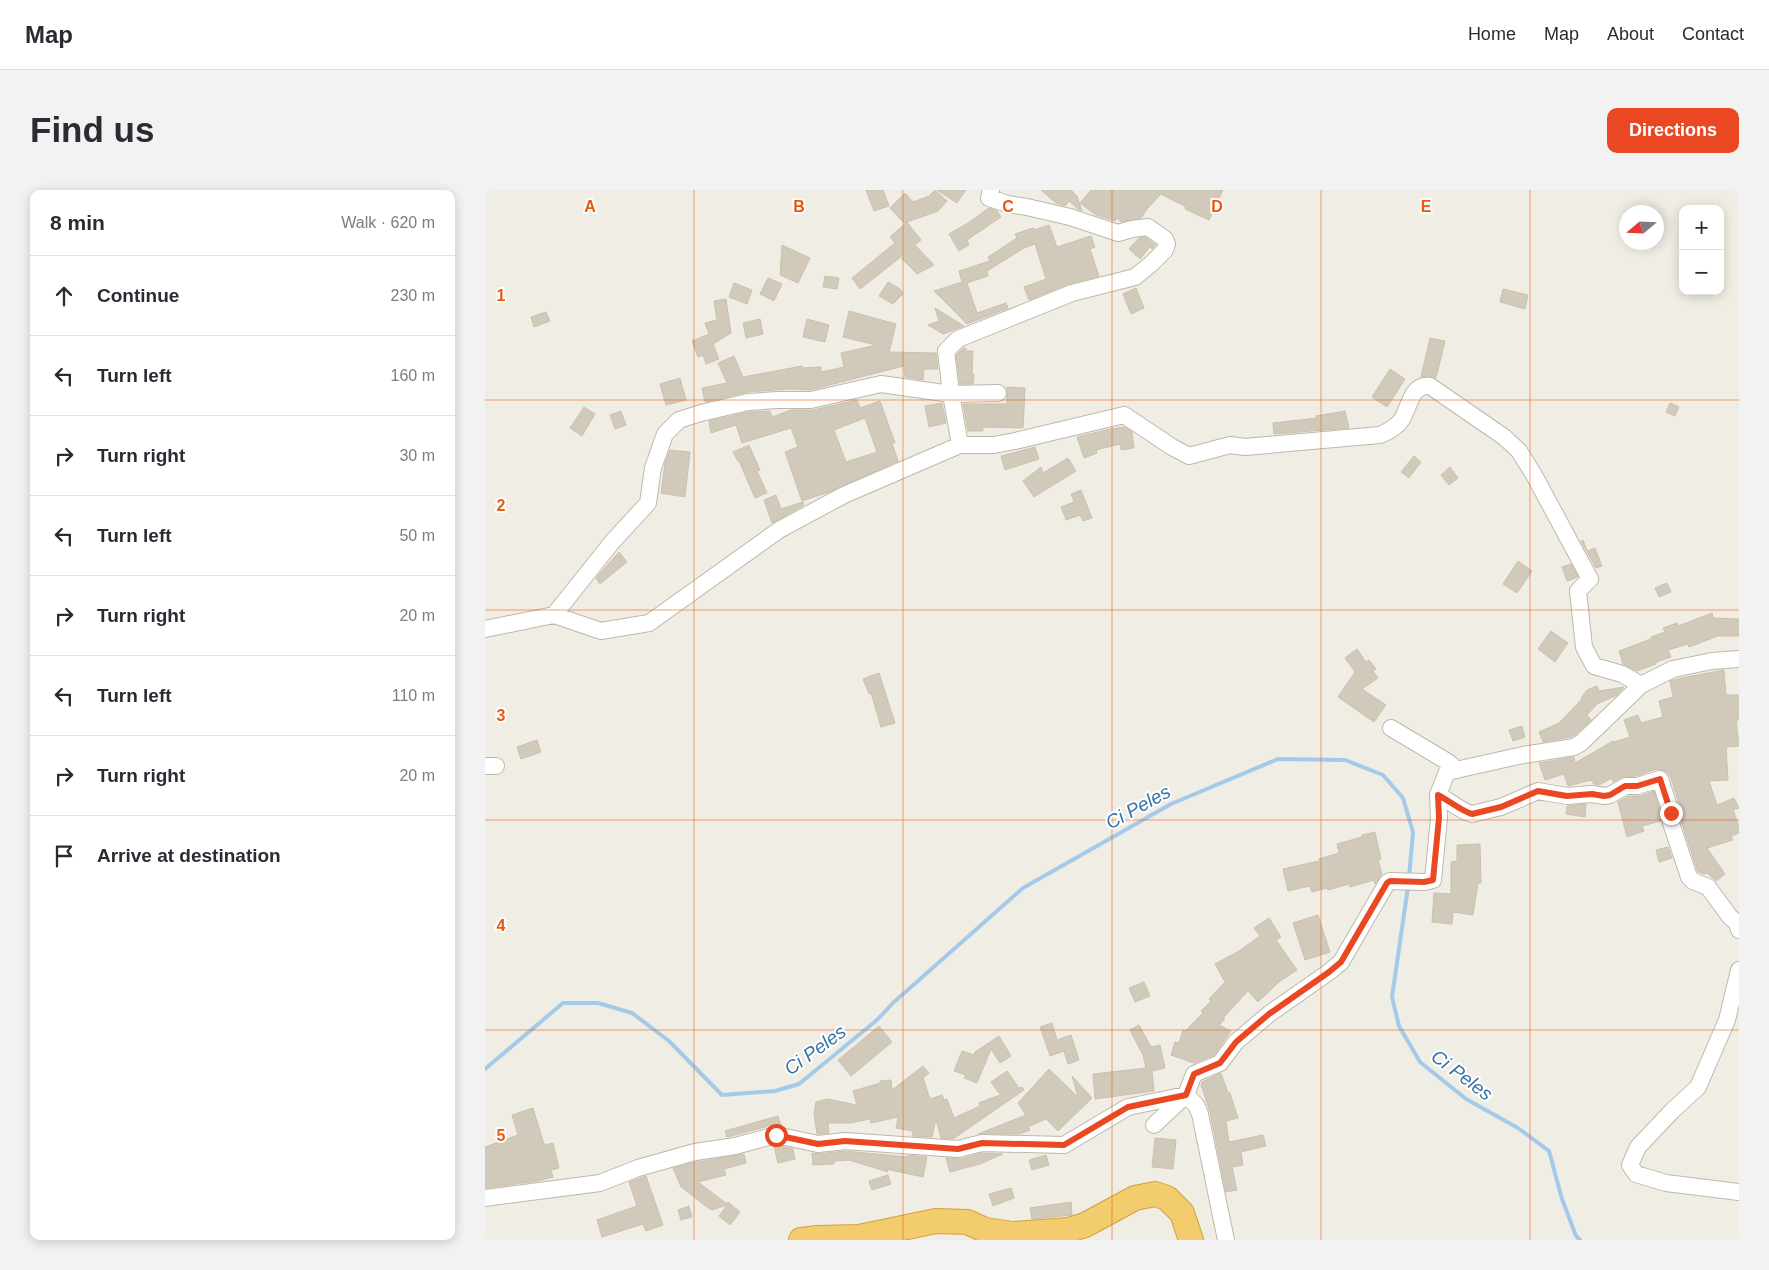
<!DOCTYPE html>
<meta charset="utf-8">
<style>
body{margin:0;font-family:Helvetica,sans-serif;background:#f2f2f3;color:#2b2b33}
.controls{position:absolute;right:15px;top:15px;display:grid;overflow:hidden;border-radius:10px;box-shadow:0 2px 12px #0003}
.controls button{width:45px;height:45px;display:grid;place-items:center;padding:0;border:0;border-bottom:1px solid #e1e1e2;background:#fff;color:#2b2b33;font:25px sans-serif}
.compass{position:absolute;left:1134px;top:15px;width:45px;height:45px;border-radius:50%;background:#fff;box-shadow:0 2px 12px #0003;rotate:251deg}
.stop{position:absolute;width:15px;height:15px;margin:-11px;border:4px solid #e94822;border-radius:50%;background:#fff}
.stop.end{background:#e94822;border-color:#fff;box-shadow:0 1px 5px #0008}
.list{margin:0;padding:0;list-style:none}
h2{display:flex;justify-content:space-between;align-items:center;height:65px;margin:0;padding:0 20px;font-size:21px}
h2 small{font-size:16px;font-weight:400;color:#7c7c81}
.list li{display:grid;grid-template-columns:32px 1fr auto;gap:15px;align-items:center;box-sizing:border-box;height:80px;padding:0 20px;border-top:1px solid #e1e1e2}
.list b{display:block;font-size:19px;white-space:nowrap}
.list em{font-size:16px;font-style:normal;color:#7c7c81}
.icon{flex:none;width:28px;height:28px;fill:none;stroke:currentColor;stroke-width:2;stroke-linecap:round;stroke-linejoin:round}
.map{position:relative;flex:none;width:1254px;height:1050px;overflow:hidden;border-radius:10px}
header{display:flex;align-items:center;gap:30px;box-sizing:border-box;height:70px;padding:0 25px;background:#fff;border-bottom:1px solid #e1e1e2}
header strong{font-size:24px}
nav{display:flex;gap:28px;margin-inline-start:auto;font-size:18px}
.intro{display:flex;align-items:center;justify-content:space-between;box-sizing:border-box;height:120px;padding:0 30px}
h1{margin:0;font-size:35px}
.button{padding:12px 22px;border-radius:10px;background:#e94822;color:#fff;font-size:18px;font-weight:700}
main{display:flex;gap:30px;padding:0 30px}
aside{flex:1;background:#fff;border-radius:10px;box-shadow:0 2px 12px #0003}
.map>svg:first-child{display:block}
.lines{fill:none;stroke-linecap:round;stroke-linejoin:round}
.stream{stroke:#a4caea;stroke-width:4}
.building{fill:#d1c9ba;stroke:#cbc1ae;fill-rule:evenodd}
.minor-casing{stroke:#beb8aa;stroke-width:18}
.highway-casing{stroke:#d1a13e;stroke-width:26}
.minor{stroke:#fff;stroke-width:16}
.highway{stroke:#f3cc6d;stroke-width:24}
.route{stroke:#e94822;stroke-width:6}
.grid{fill:none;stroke:#e8590c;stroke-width:1;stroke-opacity:0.55}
.labels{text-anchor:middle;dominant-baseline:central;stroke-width:4;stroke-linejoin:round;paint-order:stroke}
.water-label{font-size:19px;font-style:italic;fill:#3672a5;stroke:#fff}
.grid-label{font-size:16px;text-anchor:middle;font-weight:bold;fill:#e8590c;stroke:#fff;stroke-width:4;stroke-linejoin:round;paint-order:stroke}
</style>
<header>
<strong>Map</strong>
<nav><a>Home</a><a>Map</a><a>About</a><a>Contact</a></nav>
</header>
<div class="intro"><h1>Find us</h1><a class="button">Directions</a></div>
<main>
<aside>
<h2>8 min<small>Walk · 620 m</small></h2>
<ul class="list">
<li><svg class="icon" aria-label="ahead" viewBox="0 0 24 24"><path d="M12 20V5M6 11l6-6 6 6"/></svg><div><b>Continue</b></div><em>230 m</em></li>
<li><svg class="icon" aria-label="left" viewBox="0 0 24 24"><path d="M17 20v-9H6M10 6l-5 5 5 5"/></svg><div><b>Turn left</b></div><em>160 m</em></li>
<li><svg class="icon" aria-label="right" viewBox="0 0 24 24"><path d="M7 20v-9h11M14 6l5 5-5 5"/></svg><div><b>Turn right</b></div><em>30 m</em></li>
<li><svg class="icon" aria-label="left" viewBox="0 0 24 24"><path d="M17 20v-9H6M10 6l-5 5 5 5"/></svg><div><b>Turn left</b></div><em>50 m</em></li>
<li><svg class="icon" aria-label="right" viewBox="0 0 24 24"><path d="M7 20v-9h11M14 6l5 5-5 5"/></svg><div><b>Turn right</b></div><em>20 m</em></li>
<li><svg class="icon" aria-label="left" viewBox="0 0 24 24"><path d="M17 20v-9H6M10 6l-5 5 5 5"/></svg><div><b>Turn left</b></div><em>110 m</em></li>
<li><svg class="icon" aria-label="right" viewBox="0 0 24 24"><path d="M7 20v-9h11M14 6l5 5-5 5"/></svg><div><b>Turn right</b></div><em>20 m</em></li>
<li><svg class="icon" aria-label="arrive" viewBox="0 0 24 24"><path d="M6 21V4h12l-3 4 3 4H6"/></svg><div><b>Arrive at destination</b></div></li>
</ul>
</aside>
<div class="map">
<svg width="1254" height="1050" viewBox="0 0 1254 1050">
<rect width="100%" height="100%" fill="#f0ede4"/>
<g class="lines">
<!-- stream -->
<path class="stream" d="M 923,697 L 907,807 L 914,836 L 935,872 L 981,909 L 1033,938 L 1064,961 L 1077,1009 L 1091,1046 L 1095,1050
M 0,879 L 78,813 L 113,813 L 147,823 L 184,851 L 237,905 L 290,901 L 314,894 L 392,830 L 408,813 L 538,698 L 686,614 L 793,569 L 860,570 L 898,585 L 918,608 L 928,642 L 924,687"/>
</g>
<!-- building -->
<path class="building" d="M 381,0 L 398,0 L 404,16 L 389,21 Z
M 450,0 L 462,11 L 453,21 L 419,33 L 405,18 L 420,3 L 428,12 L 444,6 Z
M 452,0 L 481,0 L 472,13 Z
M 556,0 L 586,0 L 592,6 L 597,21 L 593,19 L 584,11 L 580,16 L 571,13 Z
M 606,0 L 738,0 L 724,30 L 700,19 L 701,17 L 676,4 L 662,19 L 656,28 L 636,32 L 632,28 L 630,31 L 611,25 L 595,13 Z
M 504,18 L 512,21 L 516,27 L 482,50 L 484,55 L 474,61 L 464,44 L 483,33 Z
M 422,32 L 436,50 L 430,55 L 449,75 L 432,84 L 417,69 L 421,63 L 375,99 L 367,88 L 410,53 L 405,47 Z
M 564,35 L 572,57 L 606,46 L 610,57 L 605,59 L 614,86 L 583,94 L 544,110 L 539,97 L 561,89 L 550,54 L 539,58 L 502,81 L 503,86 L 482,93 L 492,123 L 521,113 L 523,118 L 482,134 L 449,101 L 477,92 L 474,81 L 505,71 L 503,67 L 532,48 L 530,44 L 548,38 L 549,40 Z
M 660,47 L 671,55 L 667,59 L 665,57 L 655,69 L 644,59 L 654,48 Z
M 297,55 L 325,68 L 313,93 L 295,85 Z
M 340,86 L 354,88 L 352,99 L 338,97 Z
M 283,88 L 297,94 L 289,111 L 275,104 Z
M 403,92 L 415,99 L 418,104 L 408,114 L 394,106 Z
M 249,93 L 267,100 L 262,114 L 244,107 Z
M 651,98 L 659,118 L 646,124 L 638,104 Z
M 1018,99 L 1043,105 L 1040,119 L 1015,112 Z
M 241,109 L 246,143 L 228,154 L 234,169 L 221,174 L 218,165 L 213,167 L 207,151 L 224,144 L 220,133 L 232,130 L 229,111 Z
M 450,118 L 479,136 L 458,144 L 443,135 L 454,131 Z
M 364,121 L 411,134 L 404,162 L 451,163 L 453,179 L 439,179 L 438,190 L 420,187 L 419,176 L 325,200 L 304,199 L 262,202 L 220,212 L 217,198 L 242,193 L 233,173 L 249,166 L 258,187 L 317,176 L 317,178 L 336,177 L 336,182 L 359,177 L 356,163 L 391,155 L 358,147 Z
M 61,122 L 65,131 L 49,137 L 46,127 Z
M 275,129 L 278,144 L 261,148 L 258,133 Z
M 322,129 L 344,135 L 340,152 L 318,147 Z
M 945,148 L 960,151 L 951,188 L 945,186 L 936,187 Z
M 478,158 L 481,158 L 481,161 L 488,161 L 487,184 L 489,184 L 488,194 L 475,194 L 471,165 Z
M 905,179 L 920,189 L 902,217 L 887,207 Z
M 195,188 L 201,210 L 181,215 L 175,194 Z
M 522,197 L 540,198 L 538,238 L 498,237 L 498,241 L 483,241 L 478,214 L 522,214 Z
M 372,210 L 375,218 L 395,211 L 410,253 L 407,253 L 413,271 L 344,302 L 317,311 L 300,262 L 313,257 L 306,238 L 257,253 L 251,235 L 226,243 L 224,231 L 264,222 L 285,221 L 287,227 L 306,220 L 328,220 ZM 380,228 L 392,262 L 361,272 L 349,240 Z
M 457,213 L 461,233 L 444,237 L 440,216 Z
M 1185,213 L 1194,217 L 1190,226 L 1181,222 Z
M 99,217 L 110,224 L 97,246 L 85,238 Z
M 136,221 L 141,235 L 130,239 L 125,225 Z
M 860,221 L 864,238 L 789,244 L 788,233 L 832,228 L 831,226 Z
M 640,237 L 647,242 L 649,258 L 636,260 L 635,254 L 611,260 L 612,263 L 599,268 L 592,247 L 625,239 Z
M 264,255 L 275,280 L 272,281 L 282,303 L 270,308 L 254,271 L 253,271 L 248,262 Z
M 550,257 L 554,269 L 520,280 L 516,266 Z
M 185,260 L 205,262 L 200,307 L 176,303 L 180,273 Z
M 929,266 L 936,272 L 924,288 L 916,282 Z
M 583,268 L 591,281 L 549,307 L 538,291 L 556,277 L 558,283 Z
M 965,277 L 973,288 L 964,295 L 956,285 Z
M 596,300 L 607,328 L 598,331 L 595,325 L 581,330 L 576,317 L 589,312 L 586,304 Z
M 291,305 L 296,319 L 318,312 L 319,315 L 287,333 L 279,310 Z
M 1098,350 L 1102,361 L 1110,358 L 1117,376 L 1111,378 L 1096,351 Z
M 134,362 L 142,372 L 115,394 L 111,388 Z
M 1033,371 L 1047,381 L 1032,403 L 1018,394 Z
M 1086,374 L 1093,387 L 1082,391 L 1077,377 Z
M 1182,393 L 1186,402 L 1174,407 L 1170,398 Z
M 1227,423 L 1228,428 L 1254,429 L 1254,446 L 1233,446 L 1204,457 L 1203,454 L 1183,460 L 1186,467 L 1171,472 L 1171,474 L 1152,481 L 1138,474 L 1134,461 L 1166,449 L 1166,447 L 1180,442 L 1178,438 L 1192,433 L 1193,436 Z
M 1066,441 L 1083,453 L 1070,472 L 1053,459 Z
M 872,459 L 881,472 L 884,470 L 891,479 L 888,481 L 893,488 L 877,499 L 901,515 L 889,532 L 853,507 L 870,482 L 860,468 Z
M 1239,480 L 1241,505 L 1254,505 L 1254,530 L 1251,530 L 1254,556 L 1241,557 L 1243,590 L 1224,591 L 1232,615 L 1249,608 L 1254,618 L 1248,620 L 1254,637 L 1254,643 L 1246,646 L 1248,650 L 1222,658 L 1240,684 L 1231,691 L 1222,683 L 1219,684 L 1213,682 L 1196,631 L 1196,620 L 1185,586 L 1181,581 L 1172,579 L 1151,586 L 1137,587 L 1128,592 L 1127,588 L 1114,595 L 1109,594 L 1106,590 L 1083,596 L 1079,584 L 1060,590 L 1054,573 L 1089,567 L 1090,573 L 1128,551 L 1129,552 L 1145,547 L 1139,530 L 1153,525 L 1156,533 L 1178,527 L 1174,511 L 1188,507 L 1185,491 L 1196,488 Z
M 394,483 L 410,533 L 396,537 L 386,503 L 384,504 L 378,489 Z
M 1112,496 L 1114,501 L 1139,497 L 1132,505 L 1112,514 L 1102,525 L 1106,530 L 1090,545 L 1086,547 L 1058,552 L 1054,542 L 1074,533 L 1097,509 L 1096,508 L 1102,500 Z
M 1037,536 L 1040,547 L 1028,551 L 1024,540 Z
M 52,550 L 56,562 L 36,569 L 32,557 Z
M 1169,601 L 1176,625 L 1176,631 L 1157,636 L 1159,641 L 1142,647 L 1133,612 L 1144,606 L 1155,606 Z
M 1101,614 L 1100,627 L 1081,624 L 1082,616 Z
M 890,642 L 896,669 L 893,670 L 897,684 L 890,694 L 889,690 L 865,697 L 864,694 L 843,700 L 842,698 L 827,702 L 825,696 L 803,701 L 798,679 L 834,671 L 834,669 L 854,663 L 852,654 L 877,647 L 877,645 Z
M 995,654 L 996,693 L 993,693 L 988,725 L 968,722 L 967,734 L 947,732 L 949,703 L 966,704 L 966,672 L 972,671 L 972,655 Z
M 1183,657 L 1187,668 L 1174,672 L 1171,660 Z
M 833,725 L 845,762 L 820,770 L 808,733 Z
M 784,728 L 796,747 L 791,750 L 812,780 L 794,792 L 773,812 L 763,801 L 738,828 L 740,829 L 734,835 L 746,841 L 729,865 L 709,873 L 686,865 L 690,852 L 694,853 L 698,840 L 700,841 L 718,823 L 716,821 L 726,811 L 724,809 L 740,792 L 730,774 L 754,761 L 775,746 L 769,738 Z
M 659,792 L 665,806 L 650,812 L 644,798 Z
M 567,833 L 572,850 L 586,845 L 594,870 L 583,874 L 579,861 L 565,866 L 555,837 Z
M 654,835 L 666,857 L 675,855 L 680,878 L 667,881 L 669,901 L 610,909 L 608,884 L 661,878 L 658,865 L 645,840 Z
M 394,836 L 407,852 L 366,886 L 353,870 Z
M 514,846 L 526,866 L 515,873 L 506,859 L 492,893 L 479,888 L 481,885 L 469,881 L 477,861 L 489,865 L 490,862 Z
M 438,876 L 444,883 L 438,888 L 445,909 L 457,905 L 459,910 L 462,909 L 469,928 L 495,916 L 494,913 L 517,904 L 513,902 L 506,892 L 522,881 L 534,898 L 537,897 L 539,900 L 468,949 L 456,948 L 451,929 L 447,947 L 427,946 L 428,941 L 411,938 L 413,927 L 386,933 L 385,929 L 365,933 L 343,933 L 344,943 L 332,944 L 329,924 L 331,912 L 342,909 L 372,915 L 368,901 L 395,893 L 395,891 L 406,890 L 407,900 Z
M 564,879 L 593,907 L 587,886 L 607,908 L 573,941 L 561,929 L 543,937 L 545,940 L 534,944 L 493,944 L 541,925 L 533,913 Z
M 736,883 L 743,903 L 745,903 L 753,928 L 741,931 L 744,952 L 778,945 L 781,956 L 756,962 L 758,975 L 747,977 L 752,1000 L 741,1002 L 725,922 L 716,895 L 717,892 Z
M 48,918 L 58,951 L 60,955 L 68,953 L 74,978 L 66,980 L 68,987 L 53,991 L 0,998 L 0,957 L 33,945 L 27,925 Z
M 293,926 L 296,936 L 288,935 L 242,947 L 240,941 Z
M 670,948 L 691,950 L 688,979 L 667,977 Z
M 291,955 L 308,959 L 310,969 L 293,973 L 289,956 Z
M 360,961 L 423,967 L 423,965 L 442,967 L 438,987 L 401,979 L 403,982 L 364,970 L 349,971 L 349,974 L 328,975 L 327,963 L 334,964 Z
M 498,963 L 518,964 L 495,974 L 465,982 L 461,968 L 475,969 Z
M 259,964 L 261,973 L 239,979 L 241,985 L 213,992 L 242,1014 L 243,1012 L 255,1022 L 245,1035 L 234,1026 L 242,1015 L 227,1020 L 222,1017 L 196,997 L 188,978 L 212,972 Z
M 561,965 L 564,975 L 547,980 L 544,970 Z
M 403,985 L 406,994 L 387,1000 L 384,991 Z
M 161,986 L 178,1035 L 161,1041 L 158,1034 L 117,1047 L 112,1030 L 152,1016 L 144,992 Z
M 526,998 L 529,1008 L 508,1016 L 504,1004 Z
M 586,1012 L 587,1025 L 547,1029 L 545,1018 Z
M 204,1016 L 207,1027 L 196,1030 L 193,1020 Z"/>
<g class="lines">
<defs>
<path id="minor" d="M 475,255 L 466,204 L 461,161 L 473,149 L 587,103 L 650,87 L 666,74 L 680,60 L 682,54 L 680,49 L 663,37 L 647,39 L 633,43 L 585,27 L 542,17 L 523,14 L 504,8 L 506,0
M 69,425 L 128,351 L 163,313 L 168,278 L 180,244 L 194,230 L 216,223 L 263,212 L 292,210 L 326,210 L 396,194 L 466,204 L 513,203
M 0,439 L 69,425 L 116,441 L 164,433 L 294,340 L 359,305 L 475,255 L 509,255 L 530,251 L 639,225 L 687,257 L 704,266 L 745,255 L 760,257 L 895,245 C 904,241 912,237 917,229 C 925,216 926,194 945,196 L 1019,247 L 1034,261 L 1049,285 L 1105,389 L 1093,401 L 1099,457 L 1109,476 L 1137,484 L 1156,495
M 906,538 L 963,572 L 972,580
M 0,576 L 11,576
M 953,605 C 963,610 977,622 987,624 L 1016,617 L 1053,601 L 1082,606 L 1107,604 L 1119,606 L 1125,605 L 1141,596 L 1152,596 L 1175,589 L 1186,623 L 1186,633 L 1204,687 L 1208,691 L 1223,697 L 1245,727 L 1252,733 L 1254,740
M 1254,780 L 1242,830 L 1213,897 L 1187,921 L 1153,957 L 1145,975 L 1151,984 L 1181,993 L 1254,1002
M 669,935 L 701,905 L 711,915 L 715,924 L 741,1050
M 0,1008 L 115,993 L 153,978 L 210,962 L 250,956 L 291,945 L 333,954 L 360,951 L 473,959 L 497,953 L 579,955 L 643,917 L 701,905 L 709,884 L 735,873 L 751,852 L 784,824 L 844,782 L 856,772 L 902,693 L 905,691 L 939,692 L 948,690 L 954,628 L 953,605 L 962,582 L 1038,565 L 1089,557 L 1096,553 L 1156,495 L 1188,479 L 1227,471 L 1254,469"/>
<path id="highway" d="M 316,1050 L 333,1048 L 374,1047 L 451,1031 L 482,1032 L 500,1040 L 528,1044 L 584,1040 L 600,1035 L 650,1008 L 670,1004 L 682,1008 L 697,1023 L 706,1050"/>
</defs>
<!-- minor casing -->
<use href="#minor" class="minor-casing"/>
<!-- highway casing -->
<use href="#highway" class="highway-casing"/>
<!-- minor -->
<use href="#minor" class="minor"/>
<!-- highway -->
<use href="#highway" class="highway"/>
</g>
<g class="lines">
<!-- route -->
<path class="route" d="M 291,945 L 333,954 L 360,951 L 473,959 L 497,953 L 579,955 L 643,917 L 701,905 L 709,884 L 735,873 L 751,852 L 784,824 L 844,782 L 856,772 L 902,693 L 905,691 L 939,692 L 948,690 L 954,628 L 953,605 C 963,610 978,622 987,624 L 1016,617 L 1053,601 L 1082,606 L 1107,604 L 1119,606 L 1125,605 L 1140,596 L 1152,596 L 1175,589 L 1186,623"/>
</g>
<!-- grid -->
<path class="grid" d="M 209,0 L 209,1050M 418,0 L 418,1050M 627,0 L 627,1050M 836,0 L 836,1050M 1045,0 L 1045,1050M 0,210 L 1254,210M 0,420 L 1254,420M 0,630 L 1254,630M 0,840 L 1254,840"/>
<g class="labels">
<!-- water labels -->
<g class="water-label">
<text transform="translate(653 617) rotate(-29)">Ci Peles</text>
<text transform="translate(330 860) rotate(-36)">Ci Peles</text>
<text transform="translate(977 885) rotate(37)">Ci Peles</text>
</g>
</g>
<g class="grid-label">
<text x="105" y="22">A</text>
<text x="314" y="22">B</text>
<text x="523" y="22">C</text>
<text x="732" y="22">D</text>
<text x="941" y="22">E</text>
<text x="16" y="111">1</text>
<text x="16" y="321">2</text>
<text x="16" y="531">3</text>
<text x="16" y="741">4</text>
<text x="16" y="951">5</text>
</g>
</svg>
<div class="controls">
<button>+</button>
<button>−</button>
</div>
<svg class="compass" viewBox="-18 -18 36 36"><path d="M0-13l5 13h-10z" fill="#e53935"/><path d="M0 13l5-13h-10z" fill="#7c7c81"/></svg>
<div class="stop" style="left:291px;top:945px"></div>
<div class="stop end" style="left:1186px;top:623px"></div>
</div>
</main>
